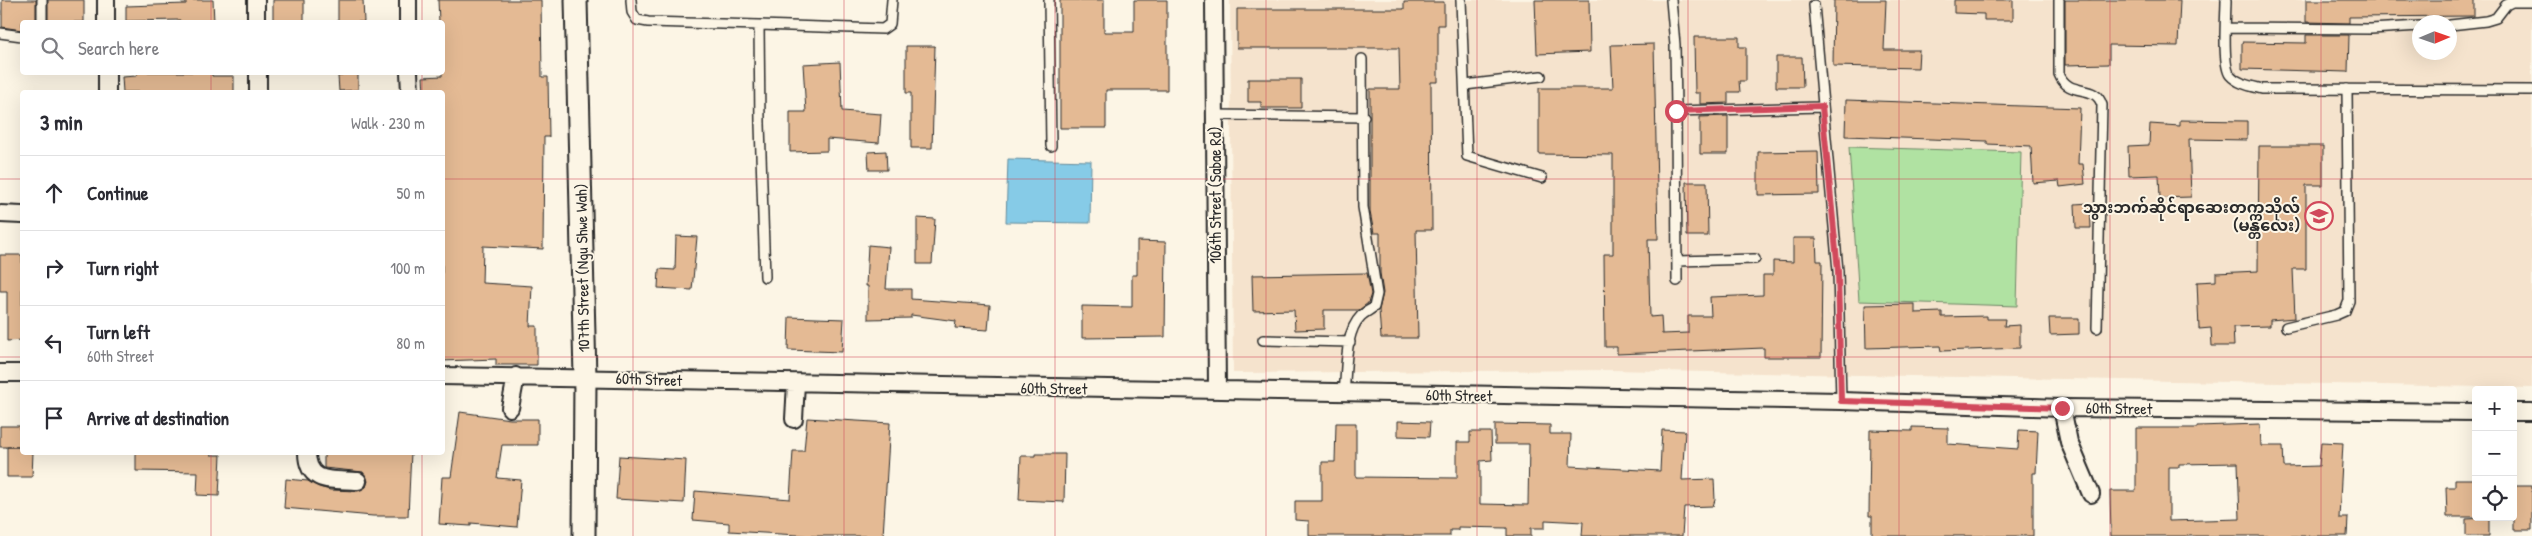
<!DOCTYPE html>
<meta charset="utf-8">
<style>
body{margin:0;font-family:"Patrick Hand","Noto Sans Myanmar",sans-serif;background:#f2f2f3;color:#2b2b33}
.controls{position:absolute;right:15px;bottom:15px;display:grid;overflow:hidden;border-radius:5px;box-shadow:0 5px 20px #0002}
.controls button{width:45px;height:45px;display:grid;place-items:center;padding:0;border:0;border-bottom:1px solid #e1e1e2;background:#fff;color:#2b2b33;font:25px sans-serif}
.compass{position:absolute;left:2412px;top:15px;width:45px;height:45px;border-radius:50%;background:#fff;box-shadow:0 5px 20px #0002;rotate:88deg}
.stop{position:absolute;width:15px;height:15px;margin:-11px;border:4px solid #d1495b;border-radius:50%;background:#fff}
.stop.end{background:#d1495b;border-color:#fff;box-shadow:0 1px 5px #0008}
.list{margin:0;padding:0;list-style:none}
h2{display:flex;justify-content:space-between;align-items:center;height:65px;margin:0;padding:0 20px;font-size:21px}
h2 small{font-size:16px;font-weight:400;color:#7c7c81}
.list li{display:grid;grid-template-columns:32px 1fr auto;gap:15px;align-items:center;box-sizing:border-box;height:75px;padding:0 20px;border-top:1px solid #e1e1e2}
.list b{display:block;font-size:19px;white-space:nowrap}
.list p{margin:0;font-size:16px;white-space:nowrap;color:#7c7c81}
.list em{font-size:16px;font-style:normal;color:#7c7c81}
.icon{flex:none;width:28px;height:28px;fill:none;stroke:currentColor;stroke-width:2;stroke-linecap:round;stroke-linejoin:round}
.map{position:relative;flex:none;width:2532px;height:536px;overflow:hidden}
.search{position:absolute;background:#fff;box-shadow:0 5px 20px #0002;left:20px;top:20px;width:425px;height:55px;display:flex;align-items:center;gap:12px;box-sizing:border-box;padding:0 18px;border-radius:5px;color:#7c7c81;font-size:19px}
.panel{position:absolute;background:#fff;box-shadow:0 5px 20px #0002;left:20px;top:90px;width:425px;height:365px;border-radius:5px}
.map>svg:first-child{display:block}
.built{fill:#f5e3cd;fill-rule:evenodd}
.green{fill:#b0e2a2;stroke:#6e8666}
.water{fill:#86cbe7;stroke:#628b9c}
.building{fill:#e4ba94;stroke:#2b2b2b;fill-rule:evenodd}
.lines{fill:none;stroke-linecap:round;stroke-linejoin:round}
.service-casing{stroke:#2b2b2b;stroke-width:12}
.minor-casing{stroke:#2b2b2b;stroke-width:20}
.tertiary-casing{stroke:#2b2b2b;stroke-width:25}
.service{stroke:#fcf5e5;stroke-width:9}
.minor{stroke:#fcf5e5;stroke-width:16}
.tertiary{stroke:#fcf5e5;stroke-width:21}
.route{stroke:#d1495b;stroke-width:6}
.grid{fill:none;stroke:#d1495b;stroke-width:1;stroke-opacity:0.55}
.labels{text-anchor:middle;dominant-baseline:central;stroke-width:4;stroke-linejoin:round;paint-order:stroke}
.street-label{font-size:16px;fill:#2b2b2b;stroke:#fcf5e5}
.poi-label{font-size:16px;font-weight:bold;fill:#2b2b2b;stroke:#fcf5e5;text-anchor:end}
</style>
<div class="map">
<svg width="2532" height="536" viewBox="0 0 2532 536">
<rect width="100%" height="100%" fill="#fcf5e5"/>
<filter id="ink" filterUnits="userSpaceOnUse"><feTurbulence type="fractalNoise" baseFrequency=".02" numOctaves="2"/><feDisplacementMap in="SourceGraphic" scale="10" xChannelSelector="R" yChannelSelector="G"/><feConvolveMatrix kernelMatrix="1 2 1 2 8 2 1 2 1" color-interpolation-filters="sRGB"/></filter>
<g filter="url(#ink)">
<!-- built -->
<path class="built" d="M 1230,0 L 2532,0 L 2532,388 L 1609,370 L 1233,373 ZM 2420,22 L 2450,22 L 2450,52 L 2420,52 Z"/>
<!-- green -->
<path class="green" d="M 1849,147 L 2021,152 L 2017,306 L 1859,301 Z"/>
<!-- water -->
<path class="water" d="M 1008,159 L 1091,161 L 1090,223 L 1006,222 Z"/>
<!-- building -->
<path class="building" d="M 2,0 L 36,0 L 36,22 L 22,22 L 22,30 L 2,27 Z
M 48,0 L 84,0 L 84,22 L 48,22 Z
M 186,0 L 213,0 L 214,22 L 180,22 L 180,20 L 126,21 L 126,6 L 186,4 Z
M 273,0 L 304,0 L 304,22 L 273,22 Z
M 338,0 L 363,0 L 364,22 L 338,22 Z
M 438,0 L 541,0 L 542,77 L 548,77 L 549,137 L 544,137 L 543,249 L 483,246 L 482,283 L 532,286 L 530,326 L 537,326 L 537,365 L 496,365 L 496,359 L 442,361 L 442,92 L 424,92 L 423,77 L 442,76 L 442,22 L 439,22 Z
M 1060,0 L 1104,0 L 1104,32 L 1134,32 L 1134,0 L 1167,0 L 1167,90 L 1106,90 L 1106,128 L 1060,128 Z
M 1535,0 L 1589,0 L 1590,52 L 1537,54 Z
M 1834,0 L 1886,0 L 1884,50 L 1919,50 L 1918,68 L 1833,66 Z
M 1954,0 L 2013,0 L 2013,20 L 1984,20 L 1984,14 L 1954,13 Z
M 2065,0 L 2180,0 L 2178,46 L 2109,45 L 2109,64 L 2065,65 Z
M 2306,0 L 2474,0 L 2474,16 L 2349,17 L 2349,23 L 2306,22 Z
M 1404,2 L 1444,2 L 1444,25 L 1438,25 L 1438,82 L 1431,82 L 1432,230 L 1416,230 L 1418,338 L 1381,338 L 1379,310 L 1383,293 L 1380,273 L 1380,233 L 1374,233 L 1370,212 L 1370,89 L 1400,89 L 1399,48 L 1237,48 L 1237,9 L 1404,9 Z
M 2306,35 L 2349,35 L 2348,72 L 2242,69 L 2242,42 L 2306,43 Z
M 1694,37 L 1739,37 L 1739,47 L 1746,47 L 1746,81 L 1739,81 L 1740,92 L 1728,92 L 1728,103 L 1700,104 L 1700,93 L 1695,93 Z
M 1654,44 L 1658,239 L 1648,239 L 1650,317 L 1661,316 L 1662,334 L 1688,333 L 1688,316 L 1711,316 L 1710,297 L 1763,295 L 1763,275 L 1773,275 L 1773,261 L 1793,262 L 1793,238 L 1816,238 L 1817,261 L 1822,261 L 1821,357 L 1764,357 L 1764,348 L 1617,354 L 1617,347 L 1605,347 L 1604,254 L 1613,254 L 1613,155 L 1539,154 L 1539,88 L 1613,88 L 1611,45 Z
M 906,46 L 935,46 L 932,148 L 911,148 L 911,93 L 906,93 Z
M 1776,57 L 1802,57 L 1803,87 L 1776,87 Z
M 840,62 L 842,111 L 881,114 L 879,143 L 827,139 L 827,151 L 790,152 L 790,112 L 806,112 L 803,64 Z
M 137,72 L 212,72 L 212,76 L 234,76 L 234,92 L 123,92 L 122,77 L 137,76 Z
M 342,72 L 358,72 L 358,90 L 339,91 L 338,76 L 342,76 Z
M 1248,79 L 1301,79 L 1301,108 L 1261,108 L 1261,102 L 1248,102 Z
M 1846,100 L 2080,108 L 2078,164 L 2083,164 L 2085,184 L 2060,187 L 2059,181 L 2033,183 L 2031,146 L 1987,144 L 1987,141 L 1845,136 Z
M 1728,116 L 1728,154 L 1700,154 L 1700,117 Z
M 2180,120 L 2247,121 L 2247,140 L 2189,139 L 2191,197 L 2160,198 L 2159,175 L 2129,176 L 2128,146 L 2149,145 L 2150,124 L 2180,126 Z
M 2259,146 L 2323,146 L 2323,185 L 2306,185 L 2306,269 L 2293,269 L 2295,318 L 2270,320 L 2270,326 L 2233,327 L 2234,346 L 2212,346 L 2211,328 L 2199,329 L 2197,282 L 2216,281 L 2216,273 L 2258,271 Z
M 886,151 L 887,170 L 869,170 L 868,152 Z
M 1818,151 L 1819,194 L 1758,195 L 1758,152 Z
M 1686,182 L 1707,182 L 1708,236 L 1687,236 Z
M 2090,203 L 2091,228 L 2076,228 L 2075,204 Z
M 917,218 L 935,219 L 932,264 L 917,264 Z
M 676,236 L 697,237 L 692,290 L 658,288 L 659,269 L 675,270 Z
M 1137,241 L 1166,242 L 1165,337 L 1082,338 L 1082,306 L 1132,307 L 1132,275 L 1137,275 Z
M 868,245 L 889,247 L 886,289 L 911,289 L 911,299 L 990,305 L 988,330 L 955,328 L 956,321 L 911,315 L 911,318 L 868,319 L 868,286 L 866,286 Z
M 0,255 L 22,255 L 22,340 L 7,341 L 7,291 L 0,291 Z
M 1367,273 L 1371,294 L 1368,303 L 1359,310 L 1324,310 L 1324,329 L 1295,330 L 1294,310 L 1253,311 L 1252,275 Z
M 1915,304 L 1915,313 L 1942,312 L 1942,317 L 1987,316 L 1987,319 L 2005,319 L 2004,326 L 2020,325 L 2020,348 L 1941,351 L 1940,346 L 1866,348 L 1865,305 Z
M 789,317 L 844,319 L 842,352 L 788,350 Z
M 2049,318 L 2079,318 L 2079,334 L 2050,335 Z
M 460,412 L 510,419 L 538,419 L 538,445 L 502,445 L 497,478 L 521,480 L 517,527 L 471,523 L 471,526 L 439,524 L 442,477 L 451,477 Z
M 807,418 L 890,423 L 883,536 L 815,536 L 729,531 L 729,523 L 693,520 L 695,491 L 790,499 L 793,451 L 804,451 Z
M 1398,421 L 1430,422 L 1429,437 L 1398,436 Z
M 1336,423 L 1356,423 L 1356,477 L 1457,478 L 1457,442 L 1470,442 L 1470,432 L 1491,432 L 1492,460 L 1480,461 L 1480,504 L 1528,505 L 1529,444 L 1495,444 L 1495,424 L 1550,425 L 1550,434 L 1571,434 L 1570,466 L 1660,471 L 1662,430 L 1685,431 L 1682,480 L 1714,479 L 1715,500 L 1713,506 L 1684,507 L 1682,536 L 1582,536 L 1583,522 L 1545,520 L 1545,528 L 1531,528 L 1531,536 L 1507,536 L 1507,528 L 1458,527 L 1458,530 L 1450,530 L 1450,536 L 1309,536 L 1309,521 L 1295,520 L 1295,501 L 1322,501 L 1322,462 L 1335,462 Z
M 2260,424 L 2261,446 L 2283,446 L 2284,467 L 2319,466 L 2321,442 L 2343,443 L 2339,518 L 2348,518 L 2347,536 L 2111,536 L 2110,491 L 2136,491 L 2136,428 L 2197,428 L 2197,426 ZM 2238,463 L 2240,519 L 2169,521 L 2169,467 L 2179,467 L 2179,464 Z
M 0,426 L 20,426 L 20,447 L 0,447 Z
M 1912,427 L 1948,428 L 1948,444 L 2018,449 L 2019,430 L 2038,431 L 2036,473 L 2033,473 L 2033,536 L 1872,536 L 1872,516 L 1869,516 L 1870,430 L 1912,431 Z
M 7,447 L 22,447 L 22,452 L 33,452 L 32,477 L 7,477 Z
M 136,452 L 211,452 L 211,455 L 221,455 L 219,496 L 197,495 L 198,472 L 136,471 Z
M 324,452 L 411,452 L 408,516 L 373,516 L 284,508 L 286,479 L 308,481 L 319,487 L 330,490 L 358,491 L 366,487 L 368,481 L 363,472 L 324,468 Z
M 1036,454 L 1065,454 L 1064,502 L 1019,500 L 1021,456 L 1036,456 Z
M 619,456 L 686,460 L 684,503 L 616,499 Z
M 2455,479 L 2475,479 L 2476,517 L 2447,517 L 2446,487 L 2455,487 Z
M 2513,486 L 2532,486 L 2532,530 L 2513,530 Z
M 2489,518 L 2489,536 L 2466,536 L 2466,519 Z"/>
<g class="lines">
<defs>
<path id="service" d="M 631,0 L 632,12 L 637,20 L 648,22 L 759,25
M 1049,0 L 1051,146
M 1461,0 L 1467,156 L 1542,178
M 1671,0 L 1675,45 L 1676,111
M 2059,0 L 2059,74 C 2069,99 2095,82 2102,105 L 2097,328
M 2226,0 C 2226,15 2222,65 2230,75 C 2238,84 2251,86 2262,89 L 2532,90
M 1814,5 L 1838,271 L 1841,401
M 42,22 L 42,0
M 2450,25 L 2486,21 L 2496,18 L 2506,5 L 2512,2 L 2532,2
M 2226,28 L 2371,29 L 2420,26
M 0,33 L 22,36
M 1465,85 L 1541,76
M 1215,115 L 1364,117
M 1677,261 L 1755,259
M 765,277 L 760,124 L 759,25 L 883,29 L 890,24 L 892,0
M 1677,281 L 1676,111 L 1822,107
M 2286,327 L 2336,315 L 2345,311 L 2349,301 L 2347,89
M 1263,340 L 1350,342
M 1344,392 C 1347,370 1344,333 1361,316 C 1364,313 1370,310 1374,307 L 1377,294 L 1363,207 L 1362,59"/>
<path id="minor" d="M 106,0 L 106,22
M 256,0 L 256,22
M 408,0 L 408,22
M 1214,0 L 1217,390
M 107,72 L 107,92
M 258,72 L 258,92
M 409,72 L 410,92
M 0,214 L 22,215
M 0,373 L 22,373
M 442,376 L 1841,401 L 2062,408 L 2476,412
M 510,408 L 516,376
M 2062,408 L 2069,442 L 2091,494
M 2513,412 L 2532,412
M 794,419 L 796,383
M 307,452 C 307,485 333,479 358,481"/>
<path id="tertiary" d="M 576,0 L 585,377 L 584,536"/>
</defs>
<!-- service casing -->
<use href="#service" class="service-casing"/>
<!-- minor casing -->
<use href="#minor" class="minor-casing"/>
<!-- tertiary casing -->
<use href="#tertiary" class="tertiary-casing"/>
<!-- service -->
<use href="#service" class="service"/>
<!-- minor -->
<use href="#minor" class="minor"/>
<!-- tertiary -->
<use href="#tertiary" class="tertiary"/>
</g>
</g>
<g class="lines" filter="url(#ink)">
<!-- route -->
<path class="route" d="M 1676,111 L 1822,106 L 1838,271 L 1841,401 L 2062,408"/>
</g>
<!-- grid -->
<path class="grid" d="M 211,0 L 211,22M 422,0 L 422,22M 633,0 L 633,536M 844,0 L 844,536M 1055,0 L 1055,536M 1266,0 L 1266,536M 1477,0 L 1477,536M 1688,0 L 1688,536M 1899,0 L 1899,536M 2110,0 L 2110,536M 2321,0 L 2321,536M 211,72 L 211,92M 422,72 L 422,92M 0,179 L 22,179M 442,179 L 2532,179M 0,357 L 22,357M 442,357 L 2532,357M 211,452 L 211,536M 422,452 L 422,536"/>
<!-- icons -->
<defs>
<symbol id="university-ring" viewBox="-11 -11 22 22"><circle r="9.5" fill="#fcf5e5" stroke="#d1495b" stroke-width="1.5"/><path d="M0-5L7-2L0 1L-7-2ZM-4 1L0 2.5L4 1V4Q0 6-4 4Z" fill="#d1495b"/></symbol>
</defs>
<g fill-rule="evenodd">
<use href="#university-ring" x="2303" y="200" width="32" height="32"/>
</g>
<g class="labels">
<!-- street labels -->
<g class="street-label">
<text transform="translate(1215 195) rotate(-90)">106th Street (Sabae Rd)</text>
<text transform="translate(582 268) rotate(-91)">107th Street (Ngu Shwe Wah)</text>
<text transform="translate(649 379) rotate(2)">60th Street</text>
<text transform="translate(1054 388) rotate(1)">60th Street</text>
<text transform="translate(1459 395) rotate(1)">60th Street</text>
<text transform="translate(2119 408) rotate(1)">60th Street</text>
</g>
<!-- poi labels -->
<g class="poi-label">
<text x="2300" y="207">သွားဘက်ဆိုင်ရာဆေးတက္ကသိုလ်<tspan x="2300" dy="18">(မန္တလေး)</tspan></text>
</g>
</g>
</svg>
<div class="controls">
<button>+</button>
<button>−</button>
<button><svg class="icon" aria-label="locate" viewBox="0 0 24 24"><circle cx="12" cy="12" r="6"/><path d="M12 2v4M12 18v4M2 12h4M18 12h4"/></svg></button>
</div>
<svg class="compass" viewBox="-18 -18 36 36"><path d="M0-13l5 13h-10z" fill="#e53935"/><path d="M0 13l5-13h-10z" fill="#7c7c81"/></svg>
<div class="stop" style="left:1676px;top:111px"></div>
<div class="stop end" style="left:2062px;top:408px"></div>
<div class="search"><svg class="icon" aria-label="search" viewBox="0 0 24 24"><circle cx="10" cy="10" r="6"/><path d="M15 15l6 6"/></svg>Search here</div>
<section class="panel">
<h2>3 min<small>Walk · 230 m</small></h2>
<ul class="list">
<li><svg class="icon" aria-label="ahead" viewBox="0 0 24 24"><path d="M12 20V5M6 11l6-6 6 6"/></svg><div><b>Continue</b></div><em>50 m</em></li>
<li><svg class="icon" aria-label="right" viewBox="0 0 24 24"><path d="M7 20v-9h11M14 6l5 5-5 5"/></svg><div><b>Turn right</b></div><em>100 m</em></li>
<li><svg class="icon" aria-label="left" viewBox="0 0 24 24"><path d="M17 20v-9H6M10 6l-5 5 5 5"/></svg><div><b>Turn left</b><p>60th Street</p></div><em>80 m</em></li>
<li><svg class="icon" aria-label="arrive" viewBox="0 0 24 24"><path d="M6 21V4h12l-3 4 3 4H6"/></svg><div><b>Arrive at destination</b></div></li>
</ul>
</section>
</div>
